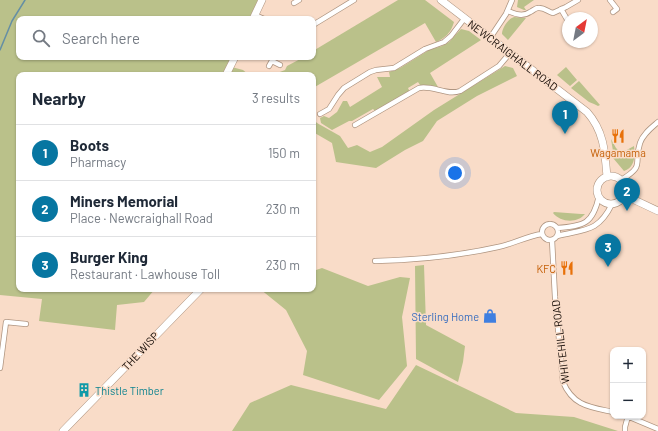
<!DOCTYPE html>
<meta charset="utf-8">
<style>
body{margin:0;font-family:Barlow,sans-serif;background:#f6f6f7;color:#1f2937}
.controls{position:absolute;right:12px;bottom:12px;display:grid;overflow:hidden;border-radius:8px;box-shadow:0 1px 3px #0004}
.controls button{width:36px;height:36px;display:grid;place-items:center;padding:0;border:0;border-bottom:1px solid #e0e1e3;background:#fff;color:#1f2937;font:20px sans-serif}
.compass{position:absolute;left:562px;top:12px;width:36px;height:36px;border-radius:50%;background:#fff;box-shadow:0 1px 3px #0004;rotate:32deg}
.you{position:absolute;left:455px;top:173px;width:14px;height:14px;margin:-10px;border:3px solid #fff;border-radius:50%;background:#1a73e8;box-shadow:0 0 0 6px #1a73e833}
.badge{display:grid;place-items:center;width:26px;height:26px;border-radius:50%;background:#0776a1;color:#fff;font-size:13px;font-weight:700}
.pin{position:absolute;translate:-50% -33px;filter:drop-shadow(0 1px 2px #0008)}
.pin::after{content:'';position:absolute;top:21px;width:14px;height:12px;background:inherit;clip-path:polygon(0 0,100% 0,50% 100%)}
.list{margin:0;padding:0;list-style:none}
h2{display:flex;justify-content:space-between;align-items:center;height:52px;margin:0;padding:0 16px;font-size:17px}
h2 small{font-size:13px;font-weight:400;color:#747a83}
.list li{display:grid;grid-template-columns:26px 1fr auto;gap:12px;align-items:center;box-sizing:border-box;height:56px;padding:0 16px;border-top:1px solid #e0e1e3}
.list b{display:block;font-size:15px;white-space:nowrap}
.list p{margin:0;font-size:13px;white-space:nowrap;color:#747a83}
.list em{font-size:13px;font-style:normal;color:#747a83}
.icon{flex:none;width:22px;height:22px;fill:none;stroke:currentColor;stroke-width:2;stroke-linecap:round;stroke-linejoin:round}
.map{position:relative;flex:none;width:658px;height:431px;overflow:hidden}
.search{position:absolute;background:#fff;box-shadow:0 1px 3px #0004;left:16px;top:16px;width:300px;height:44px;display:flex;align-items:center;gap:10px;box-sizing:border-box;padding:0 14px;border-radius:8px;color:#747a83;font-size:15px}
.panel{position:absolute;background:#fff;box-shadow:0 1px 3px #0004;left:16px;top:72px;width:300px;height:220px;border-radius:8px}
.map>svg:first-child{display:block}
.green{fill:#bac18a}
.lines{fill:none;stroke-linecap:round;stroke-linejoin:round}
.stream{stroke:#658fa4;stroke-width:1.5}
.street-casing{stroke:#af9581;stroke-width:6}
.primary-casing{stroke:#af9581;stroke-width:8}
.street{stroke:#fff;stroke-width:4.5}
.primary{stroke:#fff;stroke-width:7}
.labels{text-anchor:middle;dominant-baseline:central;stroke-width:3;stroke-linejoin:round;paint-order:stroke}
.street-label{font-size:11px;fill:#120904;stroke:#f9dcc8}
.food-label{font-size:11px;fill:#c56008;stroke:#f9dcc8}
.shop-label{font-size:11px;fill:#366cbe;stroke:#f9dcc8;text-anchor:end}
.culture-label{font-size:11px;fill:#0d838f;stroke:#f9dcc8;text-anchor:start}
</style>
<div class="map">
<svg width="658" height="431" viewBox="0 0 658 431">
<rect width="100%" height="100%" fill="#f9dcc8"/>
<!-- green -->
<path class="green" d="M 0,0 L 258,0 L 249,19 L 19,19 L 19,57 L 231,57 L 228,66 L 243,70 L 249,75 L 19,75 L 19,289 L 155,289 L 144,302 L 117,305 L 115,330 L 39,321 L 42,299 L 0,295 Z
M 398,0 L 425,0 L 454,22 C 451,33 445,38 436,42 L 425,23 L 313,88 L 313,75 L 272,75 L 285,70 L 287,66 L 304,57 L 313,57 L 313,51 Z
M 518,0 L 534,0 L 524,7 L 526,10 L 524,10 L 517,7 Z
M 514,17 L 526,18 L 508,40 L 502,34 C 502,28 508,19 514,17 Z
M 461,29 L 469,31 L 481,40 L 430,73 L 438,87 L 427,85 L 420,85 L 418,82 L 408,88 L 410,92 L 376,112 L 373,109 L 352,121 L 349,121 L 332,130 L 321,123 L 320,118 L 324,116 L 329,118 L 337,112 L 343,101 L 347,101 L 350,107 L 382,87 L 377,77 L 390,77 L 389,72 L 400,68 L 429,50 L 442,46 L 449,42 Z
M 505,66 L 513,68 L 517,76 L 477,96 L 437,121 L 423,141 L 405,150 L 376,168 L 336,162 L 332,143 L 313,132 L 313,119 L 317,123 L 340,136 L 348,148 L 357,145 L 370,152 L 382,147 L 434,110 Z
M 566,67 L 577,80 L 570,86 L 557,75 Z
M 579,81 L 600,105 L 598,106 L 594,104 L 589,102 L 571,88 Z
M 611,139 L 616,148 L 620,152 L 623,152 L 634,146 C 635,157 635,167 624,171 L 613,158 L 613,151 Z
M 554,212 L 581,214 L 585,214 C 577,224 560,222 553,213 Z
M 424,265 L 426,325 L 465,346 L 463,362 L 458,382 L 416,359 L 415,266 Z
M 322,268 L 368,286 L 400,277 L 410,278 L 402,317 L 407,366 L 379,400 L 303,375 L 307,351 L 286,310 L 260,289 L 313,289 L 313,271 Z
M 416,365 L 516,413 L 574,417 L 618,431 L 232,431 L 250,403 L 291,385 L 386,409 Z"/>
<g class="lines">
<!-- stream -->
<path class="stream" d="M 0,50 L 12,21 L 25,0"/>
<defs>
<path id="street" d="M 610,0 L 617,9 L 613,12
M 294,3 L 299,0
M 561,9 L 568,21
M 508,11 C 515,14 523,17 530,12 C 533,11 535,8 538,8 C 544,7 548,12 553,13 L 566,7 L 578,0
M 255,15 L 264,19
M 313,25 L 354,0
M 490,38 L 506,14 L 512,0
M 272,61 L 280,65
M 269,66 L 274,57
M 320,114 L 329,109 L 338,95 L 344,88 L 370,72 L 376,70 L 394,68 L 425,49 L 444,42 L 451,36 L 464,19
M 355,125 L 419,88 C 433,85 447,96 460,91 L 499,66 L 510,53
M 621,180 C 646,165 633,164 640,143 C 643,134 651,128 658,122
M542 232a8 8 0 1 1 16 0a8 8 0 1 1-16 0Z
M 557,228 C 584,226 593,224 599,196
M 557,236 C 584,229 598,233 612,204
M 552,240 L 555,297 L 563,382 C 573,406 590,407 613,412
M 375,261 C 416,260 458,256 498,247 C 513,244 527,236 542,234
M 0,368 L 6,322 L 26,324
M 627,416 L 658,429
M 625,431 L 625,427 L 628,416"/>
<path id="primary" d="M 441,0 L 587,112 C 604,131 605,152 607,177
M 253,19 L 262,0
M 226,75 L 235,57
M597 190a14 14 0 1 1 28 0a14 14 0 1 1-28 0Z
M 624,195 L 658,211
M 63,431 L 201,289"/>
</defs>
<!-- street casing -->
<use href="#street" class="street-casing"/>
<!-- primary casing -->
<use href="#primary" class="primary-casing"/>
<!-- street -->
<use href="#street" class="street"/>
<!-- primary -->
<use href="#primary" class="primary"/>
</g>
<!-- icons -->
<defs>
<symbol id="restaurant-bare" viewBox="-9 -9 18 18"><path d="M-5-6h1v4h1v-4h1v4h1v-4h1v5L-1.5 .5V6h-2V.5L-5-1ZM5-6V6H3V1.5H1.5Q1.5-4 5-6Z" fill="#e8710a" stroke="#f9dcc8" stroke-width="2.5" paint-order="stroke"/></symbol>
<symbol id="shop-bare" viewBox="-9 -9 18 18"><path d="M-5-2.5h2.3a2.7 3.5 0 0 1 5.4 0H5L5.5 6h-11ZM-1.5-2.5h3a1.5 2.3 0 0 0-3 0Z" fill="#3f7fe0" stroke="#f9dcc8" stroke-width="2.5" paint-order="stroke"/></symbol>
<symbol id="building-bare" viewBox="-9 -9 18 18"><path d="M-4-6H4V6H1V3H-1V6H-4ZM-2.5-4.3h1.7v1.8h-1.7ZM.8-4.3h1.7v1.8H.8ZM-2.5-1h1.7V.8h-1.7ZM.8-1h1.7V.8H.8Z" fill="#0f9aa8" stroke="#f9dcc8" stroke-width="2.5" paint-order="stroke"/></symbol>
</defs>
<g fill-rule="evenodd">
<use href="#restaurant-bare" x="608" y="126" width="20" height="20"/>
<use href="#restaurant-bare" x="557" y="258" width="20" height="20"/>
<use href="#shop-bare" x="480" y="306" width="20" height="20"/>
<use href="#building-bare" x="74" y="380" width="20" height="20"/>
</g>
<g class="labels">
<!-- street labels -->
<g class="street-label">
<text transform="translate(513 55) rotate(37)">NEWCRAIGHALL ROAD</text>
<text transform="translate(560 342) rotate(-97)">WHITEHILL ROAD</text>
<text transform="translate(140 351) rotate(-47)">THE WISP</text>
</g>
<!-- food labels -->
<g class="food-label">
<text x="618" y="152">Wagamama</text>
<text x="556" y="268" text-anchor="end">KFC</text>
</g>
<!-- shop labels -->
<g class="shop-label">
<text x="479" y="316">Sterling Home</text>
</g>
<!-- culture labels -->
<g class="culture-label">
<text x="95" y="390">Thistle Timber</text>
</g>
</g>
</svg>
<div class="controls">
<button>+</button>
<button>−</button>
</div>
<svg class="compass" viewBox="-18 -18 36 36"><path d="M0-13l5 13h-10z" fill="#e53935"/><path d="M0 13l5-13h-10z" fill="#747a83"/></svg>
<div class="you"></div>
<div class="pin badge" style="left:565px;top:134px">1</div>
<div class="pin badge" style="left:627px;top:211px">2</div>
<div class="pin badge" style="left:608px;top:267px">3</div>
<div class="search"><svg class="icon" aria-label="search" viewBox="0 0 24 24"><circle cx="10" cy="10" r="6"/><path d="M15 15l6 6"/></svg>Search here</div>
<section class="panel">
<h2>Nearby<small>3 results</small></h2>
<ul class="list">
<li><span class="badge">1</span><div><b>Boots</b><p>Pharmacy</p></div><em>150 m</em></li>
<li><span class="badge">2</span><div><b>Miners Memorial</b><p>Place · Newcraighall Road</p></div><em>230 m</em></li>
<li><span class="badge">3</span><div><b>Burger King</b><p>Restaurant · Lawhouse Toll</p></div><em>230 m</em></li>
</ul>
</section>
</div>
